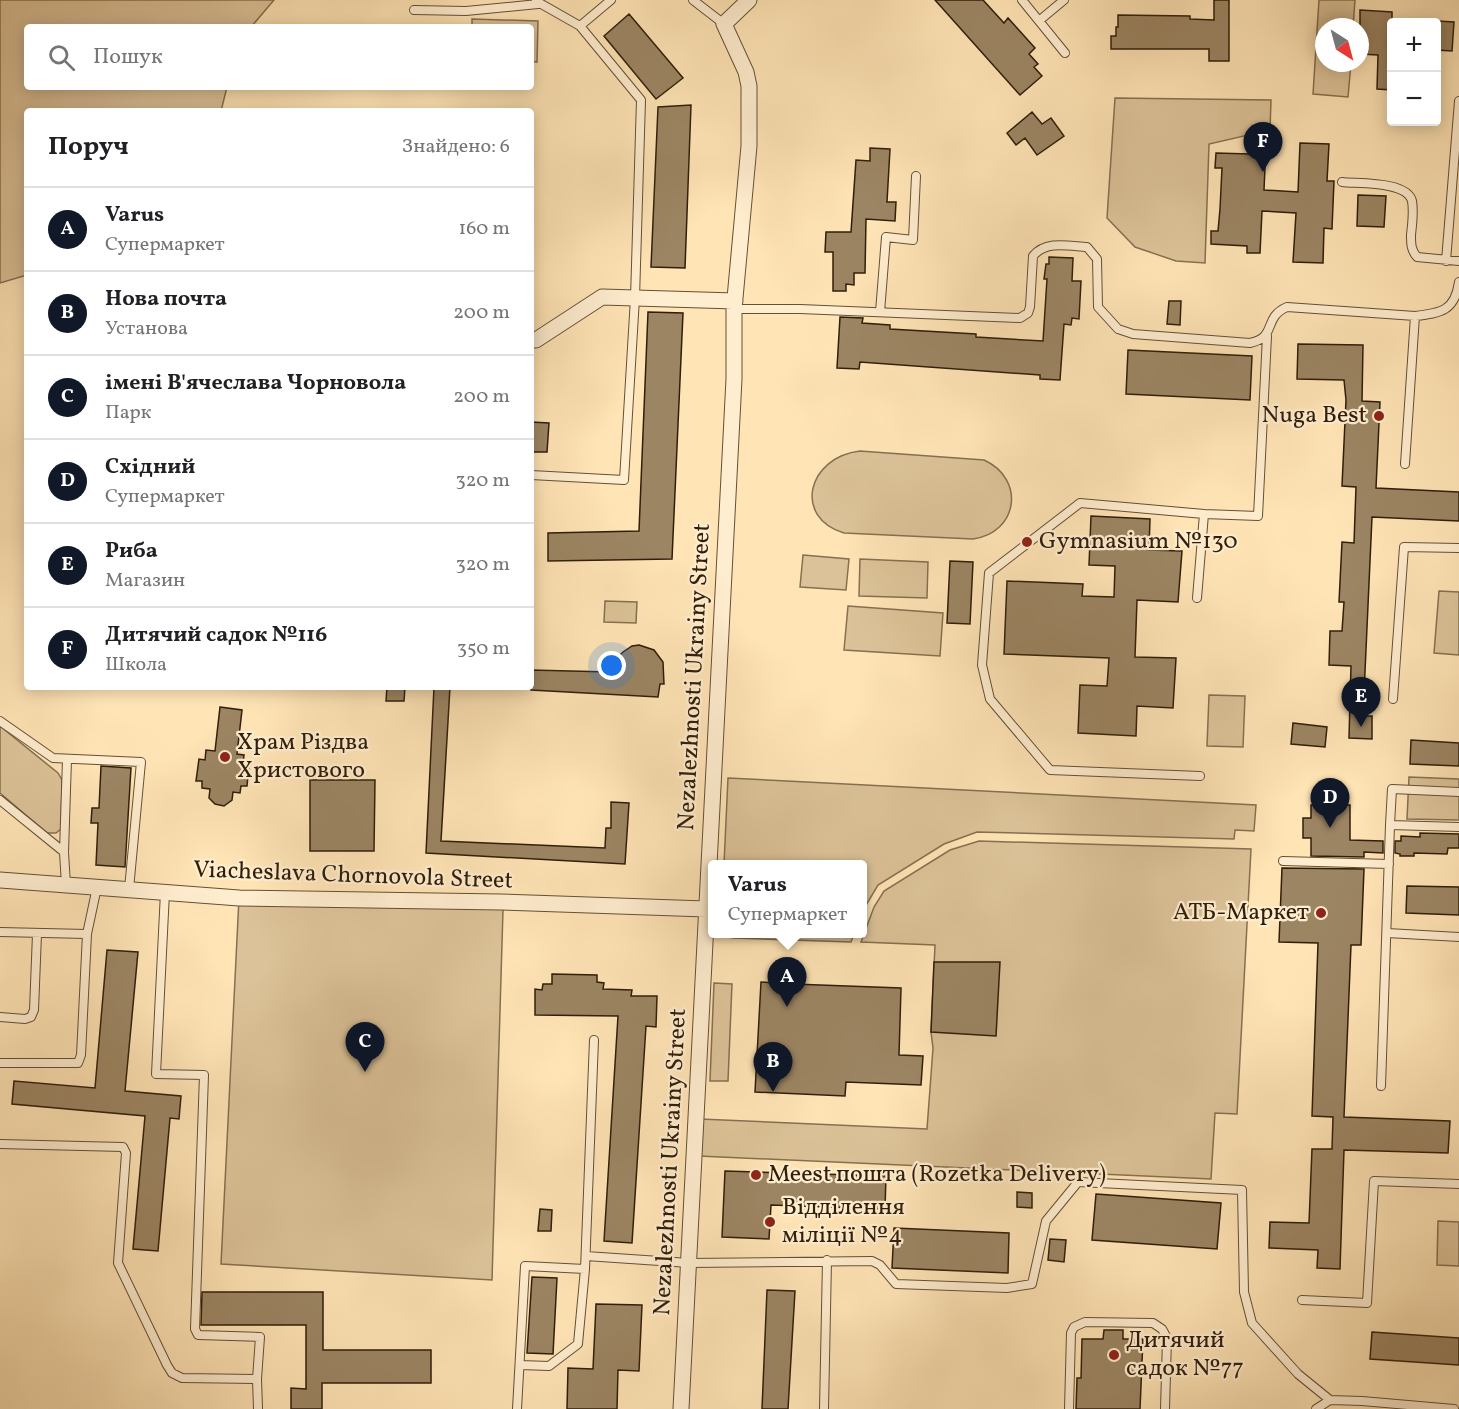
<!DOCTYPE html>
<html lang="uk">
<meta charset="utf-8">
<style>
body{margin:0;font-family:Vollkorn,serif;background:#f6f6f6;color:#202124}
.controls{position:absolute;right:18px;top:18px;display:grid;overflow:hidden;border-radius:6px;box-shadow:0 3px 15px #0003}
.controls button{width:54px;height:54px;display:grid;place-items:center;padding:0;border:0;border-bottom:2px solid #e0e0e0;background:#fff;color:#202124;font:30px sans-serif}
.compass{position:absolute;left:1315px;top:18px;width:54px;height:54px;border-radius:50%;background:#fff;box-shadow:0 3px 15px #0003;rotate:144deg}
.you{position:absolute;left:612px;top:666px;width:21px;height:21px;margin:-15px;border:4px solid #fff;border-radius:50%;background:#1a73e8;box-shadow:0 0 0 9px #1a73e833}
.badge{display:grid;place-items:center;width:39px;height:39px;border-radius:50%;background:#111827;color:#fff;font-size:20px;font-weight:700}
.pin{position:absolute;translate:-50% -50px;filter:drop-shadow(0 2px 3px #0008)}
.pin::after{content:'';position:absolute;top:32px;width:21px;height:18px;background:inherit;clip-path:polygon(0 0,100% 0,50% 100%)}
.popup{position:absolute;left:708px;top:860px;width:159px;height:78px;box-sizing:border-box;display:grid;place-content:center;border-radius:6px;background:#fff;filter:drop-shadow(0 2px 4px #0005);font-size:20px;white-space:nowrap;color:#757577}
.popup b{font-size:22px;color:#202124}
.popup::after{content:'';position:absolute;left:50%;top:100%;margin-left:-12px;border:12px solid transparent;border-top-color:#fff}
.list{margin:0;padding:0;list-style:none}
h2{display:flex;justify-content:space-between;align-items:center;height:78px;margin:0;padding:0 24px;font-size:26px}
h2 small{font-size:20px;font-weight:400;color:#757577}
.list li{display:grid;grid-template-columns:39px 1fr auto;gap:18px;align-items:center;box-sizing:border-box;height:84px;padding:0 24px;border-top:2px solid #e0e0e0}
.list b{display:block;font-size:22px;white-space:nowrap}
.list p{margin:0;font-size:20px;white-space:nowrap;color:#757577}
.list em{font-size:20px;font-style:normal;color:#757577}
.icon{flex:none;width:33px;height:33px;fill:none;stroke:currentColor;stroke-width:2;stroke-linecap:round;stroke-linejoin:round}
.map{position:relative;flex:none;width:1459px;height:1409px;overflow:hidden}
.search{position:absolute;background:#fff;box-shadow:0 3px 15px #0003;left:24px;top:24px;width:510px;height:66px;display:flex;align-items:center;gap:15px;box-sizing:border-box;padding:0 21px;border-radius:6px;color:#757577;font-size:22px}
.panel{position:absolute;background:#fff;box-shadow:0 3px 15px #0003;left:24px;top:108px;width:510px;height:582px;border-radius:6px}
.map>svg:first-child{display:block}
.green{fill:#dcc298;stroke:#867051;stroke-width:1.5}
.building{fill:#9c8563;stroke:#301e0a;stroke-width:1.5}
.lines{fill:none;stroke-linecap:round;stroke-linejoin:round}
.service-casing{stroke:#645035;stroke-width:10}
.minor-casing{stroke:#645035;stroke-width:17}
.service{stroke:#ffedcf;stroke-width:8}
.minor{stroke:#ffedcf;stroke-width:15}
.poi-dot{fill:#8f2418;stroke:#ffedcf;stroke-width:2}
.labels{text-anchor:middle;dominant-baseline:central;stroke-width:4.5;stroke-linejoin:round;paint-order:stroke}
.poi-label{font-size:24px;fill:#301e0a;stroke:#ffedcf;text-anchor:start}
.street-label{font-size:24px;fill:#301e0a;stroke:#ffedcf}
</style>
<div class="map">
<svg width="1459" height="1409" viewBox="0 0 1459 1409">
<rect width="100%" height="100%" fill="#ffe4b5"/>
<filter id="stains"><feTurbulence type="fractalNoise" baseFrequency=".00333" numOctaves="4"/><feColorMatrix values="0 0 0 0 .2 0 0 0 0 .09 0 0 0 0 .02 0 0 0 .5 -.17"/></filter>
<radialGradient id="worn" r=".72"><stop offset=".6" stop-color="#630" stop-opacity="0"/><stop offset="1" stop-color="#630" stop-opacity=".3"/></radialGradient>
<!-- green -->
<path class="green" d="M 0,0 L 274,0 L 251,27 L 27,27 L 27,87 L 227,87 L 221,111 L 27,111 L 27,275 L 0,283 Z
M 1319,0 L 1355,0 L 1353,27 L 1324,27 L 1324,63 L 1351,63 L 1348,97 L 1313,94 Z
M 472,19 L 538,21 L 537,62 L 531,61 L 531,27 L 472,27 Z
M 1115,98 L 1271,100 L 1270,130 L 1209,144 L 1205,263 L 1176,261 L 1135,247 L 1107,218 Z
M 860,451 L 984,460 C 1026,479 1018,533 973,539 L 844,533 C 792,517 808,457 860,451 Z
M 803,555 L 849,559 L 846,590 L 800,587 Z
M 860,559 L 928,562 L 927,598 L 859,596 Z
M 1439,591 L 1459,592 L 1459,655 L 1434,653 Z
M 605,601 L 637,602 L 636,623 L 604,622 Z
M 848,606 L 943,613 L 940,656 L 844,650 Z
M 1209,695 L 1245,696 L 1243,747 L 1207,746 Z
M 0,726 L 58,773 L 62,780 L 61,829 L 56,833 L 47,833 L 0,793 Z
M 1409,777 L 1459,779 L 1459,820 L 1407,819 Z
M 728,778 L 1256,805 L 1254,831 L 1235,830 L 1234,839 L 977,832 L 944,844 L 878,885 L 862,912 L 862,864 L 724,864 Z
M 979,841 L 1251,849 L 1237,1114 L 1215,1113 L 1211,1179 L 699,1156 L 700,1119 L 927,1129 L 933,1048 L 931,1032 L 935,945 L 861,942 L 874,907 L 884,891 L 950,850 Z
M 239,898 L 501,902 L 503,910 L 492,1280 L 221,1264 Z
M 720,934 L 854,934 L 851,942 L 734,938 L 720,936 Z
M 714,983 L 732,984 L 728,1081 L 710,1081 Z
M 1438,1221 L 1459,1222 L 1459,1266 L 1437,1265 Z"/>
<!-- building -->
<path class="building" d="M 935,0 L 983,0 L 1004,23 L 1008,18 L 1035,48 L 1029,54 L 1038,64 L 1034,67 L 1042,76 L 1020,95 Z
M 1214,0 L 1229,0 L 1229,61 L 1209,61 L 1209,49 L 1111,49 L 1111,36 L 1116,36 L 1116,27 L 1118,27 L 1118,15 L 1190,16 L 1190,19 L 1214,20 Z
M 1360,10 L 1392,12 L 1392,90 L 1377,89 L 1378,55 L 1360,54 Z
M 629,14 L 683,78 L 656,99 L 604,36 Z
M 1437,21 L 1454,22 L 1452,51 L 1437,50 Z
M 691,105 L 685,268 L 651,267 L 658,107 Z
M 1032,112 L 1042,124 L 1051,118 L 1064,136 L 1037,155 L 1025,138 L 1016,145 L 1007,133 Z
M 1300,143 L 1329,144 L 1327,181 L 1334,181 L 1332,229 L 1324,228 L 1323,263 L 1293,262 L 1296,213 L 1262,211 L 1260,253 L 1247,253 L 1247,246 L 1211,244 L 1211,231 L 1218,231 L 1220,209 L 1222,168 L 1215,168 L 1216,153 L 1250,154 L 1250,146 L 1266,146 L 1264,190 L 1298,192 Z
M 870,148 L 890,149 L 887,202 L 896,202 L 895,221 L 866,219 L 865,273 L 854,273 L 854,285 L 846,284 L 846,291 L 833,291 L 833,252 L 825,252 L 826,232 L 851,232 L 856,160 L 870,161 Z
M 1358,195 L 1386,196 L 1384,227 L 1357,226 Z
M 1049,257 L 1073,258 L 1072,281 L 1081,281 L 1079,319 L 1072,318 L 1071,325 L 1064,324 L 1060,380 L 1040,379 L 1040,375 L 860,362 L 859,369 L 837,368 L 840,317 L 863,318 L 862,323 L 890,325 L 890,329 L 976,334 L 976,337 L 1043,341 L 1047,279 L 1044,279 L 1046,264 L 1049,264 Z
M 1169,301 L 1181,301 L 1180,325 L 1167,324 Z
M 648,312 L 683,313 L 672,559 L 548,561 L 548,533 L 639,531 Z
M 1298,344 L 1363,345 L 1362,401 L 1380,402 L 1376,488 L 1459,492 L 1459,521 L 1372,517 L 1363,716 L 1372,716 L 1372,739 L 1349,738 L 1351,666 L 1329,665 L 1330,631 L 1342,631 L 1344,602 L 1339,602 L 1342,542 L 1354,543 L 1356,487 L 1342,486 L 1346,400 L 1344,380 L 1297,379 Z
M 1128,350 L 1252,356 L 1250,400 L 1126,394 Z
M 531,422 L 549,423 L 547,452 L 531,452 Z
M 1091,516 L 1150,519 L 1149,550 L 1182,551 L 1178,602 L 1137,600 L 1135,657 L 1176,658 L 1173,708 L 1137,706 L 1136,736 L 1078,733 L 1080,685 L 1107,686 L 1109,658 L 1004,654 L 1007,581 L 1083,584 L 1082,596 L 1114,597 L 1115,566 L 1089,565 Z
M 950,561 L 973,562 L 970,624 L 947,623 Z
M 639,645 L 654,650 L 663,662 L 664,684 L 660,684 L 658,697 L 531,690 L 531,670 L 610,672 L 617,658 L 623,652 L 632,646 Z
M 387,687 L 405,687 L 404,701 L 386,701 Z
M 434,687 L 450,687 L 441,841 L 605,848 L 606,828 L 611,828 L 611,802 L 629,803 L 625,864 L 426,853 Z
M 220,707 L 242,710 L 237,754 L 244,755 L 243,764 L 249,765 L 247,786 L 241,786 L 240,793 L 233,792 L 232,800 L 224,806 L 215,804 L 209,798 L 210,789 L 202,788 L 202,781 L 196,781 L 199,759 L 205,760 L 206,750 L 215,751 Z
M 1293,723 L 1327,727 L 1325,747 L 1291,744 Z
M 1411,740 L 1459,743 L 1459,766 L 1410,764 Z
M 101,766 L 131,768 L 125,867 L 96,865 L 98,823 L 91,823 L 92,808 L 99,808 Z
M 310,780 L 375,780 L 374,851 L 310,851 Z
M 1311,805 L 1350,805 L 1350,840 L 1383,841 L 1383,853 L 1364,852 L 1364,857 L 1311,856 L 1311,838 L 1303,838 L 1303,818 L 1311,818 Z
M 1420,833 L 1459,834 L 1459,848 L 1448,848 L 1447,854 L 1414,853 L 1414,856 L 1400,856 L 1400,854 L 1395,853 L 1395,841 L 1401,841 L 1401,836 L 1420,837 Z
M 1282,868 L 1364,869 L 1361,945 L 1351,945 L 1344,1117 L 1450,1121 L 1448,1153 L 1344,1150 L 1340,1269 L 1317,1268 L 1318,1250 L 1269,1248 L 1270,1222 L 1309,1223 L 1312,1149 L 1332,1149 L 1333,1117 L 1312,1116 L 1318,943 L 1279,942 Z
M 1407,886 L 1459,887 L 1459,915 L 1406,913 Z
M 107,950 L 138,952 L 125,1091 L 181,1096 L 179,1119 L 170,1118 L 158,1251 L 133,1249 L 145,1116 L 12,1104 L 14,1081 L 95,1088 Z
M 934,962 L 1000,962 L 996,1036 L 931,1032 Z
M 552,974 L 597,975 L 597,982 L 604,983 L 603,989 L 632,990 L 631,996 L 657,996 L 656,1027 L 646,1026 L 632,1243 L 604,1241 L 618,1016 L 535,1015 L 535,989 L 542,990 L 543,984 L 552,984 Z
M 775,978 L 793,978 L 793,984 L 901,988 L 899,1055 L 923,1056 L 921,1085 L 846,1082 L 845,1096 L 755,1092 L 761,982 L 775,983 Z
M 725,1171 L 886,1176 L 885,1209 L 771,1205 L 769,1239 L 722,1237 Z
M 1017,1192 L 1032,1193 L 1032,1208 L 1017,1207 Z
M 1096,1194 L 1221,1203 L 1217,1249 L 1092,1240 Z
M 540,1209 L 552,1210 L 551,1231 L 538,1231 Z
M 894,1228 L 1009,1233 L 1008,1273 L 892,1268 Z
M 1050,1239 L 1066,1240 L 1064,1262 L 1048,1260 Z
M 532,1277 L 557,1278 L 553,1354 L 527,1353 Z
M 767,1290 L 795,1291 L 788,1409 L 762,1409 Z
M 202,1292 L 323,1292 L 323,1350 L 431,1350 L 431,1383 L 322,1383 L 322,1409 L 291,1409 L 291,1388 L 306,1389 L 306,1325 L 201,1325 Z
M 596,1304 L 642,1305 L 639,1371 L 618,1370 L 617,1409 L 567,1409 L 568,1368 L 593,1369 Z
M 1104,1330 L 1123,1330 L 1123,1339 L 1143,1339 L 1140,1409 L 1076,1409 L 1077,1378 L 1081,1378 L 1082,1339 L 1103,1339 Z
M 1372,1332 L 1459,1338 L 1459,1365 L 1370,1359 Z"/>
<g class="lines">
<defs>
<path id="service" d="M 693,0 L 724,24
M 1022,0 L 1065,53
M 536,1 L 580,26
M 414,10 L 466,11 L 538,4
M 1040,20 L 1064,0
M 1342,182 C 1359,184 1407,181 1412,201 C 1414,212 1412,225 1411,235 C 1411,244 1411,250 1417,257 L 1459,261
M 1446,261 L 1459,101
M 734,309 L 800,309 L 1020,318 L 1028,313 L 1030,307 L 1033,256 C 1046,240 1069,246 1087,247 L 1097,259 L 1098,307 L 1118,329 L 1133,334 L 1250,343 C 1278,337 1262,318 1287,307 L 1415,316 C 1441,313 1455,311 1459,282
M 880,312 L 886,237 L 913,240 L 916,176
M 1405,464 L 1415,316
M 531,475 L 624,480 L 635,298 L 641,100 L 580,26 L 611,0
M 1197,598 L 1204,514 L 1258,516 L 1267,336
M 1393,699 L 1404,547 L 1459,548
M 0,721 L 53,758 L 141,762 L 129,889
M 1200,776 L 1050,770 L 990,699 L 982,665 L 989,573 L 1080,503 L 1204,514
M 0,800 L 64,852
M 1390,825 L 1392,789 L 1459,792
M 1283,861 L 1389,864
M 66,885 L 64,852 L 67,759
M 165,892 L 156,1074 L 204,1075 L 195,1329 L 198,1335 L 260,1337 L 257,1379
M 0,932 L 87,934
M 1387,933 L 1459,937
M 0,1017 L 25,1019 L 31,1017 L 34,1010 L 37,934
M 0,1063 L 78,1063 L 81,1055 L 87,934 L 97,887
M 1381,1086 L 1390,825 L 1459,827
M 0,1144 L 123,1147 L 126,1153 L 118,1263 L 167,1365 L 172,1373 L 182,1378 L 257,1379 L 258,1409
M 586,1256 L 689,1263 L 872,1261 L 880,1265 L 896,1284 L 1007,1288 L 1032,1284 L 1046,1221 L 1078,1182 L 1242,1190 L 1244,1292 L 1252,1323 L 1298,1374 L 1330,1400 L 1362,1401 L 1454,1409
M 1302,1300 L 1367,1303 L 1374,1181 L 1459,1184
M 520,1365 L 549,1366 L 578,1344 L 585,1269
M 517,1409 L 525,1266 L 585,1269 L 594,1040
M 824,1409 L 827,1260
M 1069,1409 L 1071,1333 L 1074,1327 L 1085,1322 L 1153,1323 L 1162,1329 L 1167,1338 L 1165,1409
M 1316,1409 L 1330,1400"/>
<path id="minor" d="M 531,340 L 536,340 L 602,297 L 735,301
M 0,880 L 239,898 L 501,902 L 706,909
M 681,1409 L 734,379 L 734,309 L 749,146 L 749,86 L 746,72 L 724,24 L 749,0"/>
</defs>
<!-- service casing -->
<use href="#service" class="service-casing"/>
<!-- minor casing -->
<use href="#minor" class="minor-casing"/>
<!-- service -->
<use href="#service" class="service"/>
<!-- minor -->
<use href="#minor" class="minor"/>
</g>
<!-- markers -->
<g class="poi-dot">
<circle cx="1379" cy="416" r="6"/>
<circle cx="1027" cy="542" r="6"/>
<circle cx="225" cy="757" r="6"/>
<circle cx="1321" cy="913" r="6"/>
<circle cx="756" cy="1175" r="6"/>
<circle cx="770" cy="1222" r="6"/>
<circle cx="1114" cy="1355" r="6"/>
</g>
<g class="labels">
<!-- poi labels -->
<g class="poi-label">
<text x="1367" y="416" text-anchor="end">Nuga Best</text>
<text x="1039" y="542">Gymnasium №130</text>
<text x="237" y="743">Храм Різдва<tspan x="237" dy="28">Христового</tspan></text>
<text x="1309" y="913" text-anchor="end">АТБ-Маркет</text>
<text x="768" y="1175">Meest пошта (Rozetka Delivery)</text>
<text x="782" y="1208">Відділення<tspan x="782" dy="28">міліції №4</tspan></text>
<text x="1126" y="1341">Дитячий<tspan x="1126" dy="28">садок №77</tspan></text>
</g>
<!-- street labels -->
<g class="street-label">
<text transform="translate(695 677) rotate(-87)">Nezalezhnosti Ukrainy Street</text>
<text transform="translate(353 876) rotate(2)">Viacheslava Chornovola Street</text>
<text transform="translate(671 1162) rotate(-87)">Nezalezhnosti Ukrainy Street</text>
</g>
</g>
<rect width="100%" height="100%" filter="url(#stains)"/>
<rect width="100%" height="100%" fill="url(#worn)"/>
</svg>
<div class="controls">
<button>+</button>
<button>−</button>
</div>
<svg class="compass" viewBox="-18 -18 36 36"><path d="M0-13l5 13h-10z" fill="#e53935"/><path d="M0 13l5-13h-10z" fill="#757577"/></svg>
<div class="you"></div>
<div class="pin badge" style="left:787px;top:1007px">A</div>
<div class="popup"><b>Varus</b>Супермаркет</div>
<div class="pin badge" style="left:773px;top:1092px">B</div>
<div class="pin badge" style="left:365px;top:1072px">C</div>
<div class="pin badge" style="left:1330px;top:828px">D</div>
<div class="pin badge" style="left:1361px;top:727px">E</div>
<div class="pin badge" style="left:1263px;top:172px">F</div>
<div class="search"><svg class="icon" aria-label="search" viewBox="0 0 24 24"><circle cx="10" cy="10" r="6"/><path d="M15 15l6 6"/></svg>Пошук</div>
<section class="panel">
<h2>Поруч<small>Знайдено: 6</small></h2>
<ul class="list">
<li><span class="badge">A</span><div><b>Varus</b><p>Супермаркет</p></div><em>160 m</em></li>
<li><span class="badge">B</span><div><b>Нова почта</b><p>Установа</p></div><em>200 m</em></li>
<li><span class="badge">C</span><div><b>імені В'ячеслава Чорновола</b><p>Парк</p></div><em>200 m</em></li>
<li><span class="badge">D</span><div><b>Східний</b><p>Супермаркет</p></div><em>320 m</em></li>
<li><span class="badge">E</span><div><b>Риба</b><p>Магазин</p></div><em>320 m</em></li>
<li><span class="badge">F</span><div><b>Дитячий садок №116</b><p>Школа</p></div><em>350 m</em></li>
</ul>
</section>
</div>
